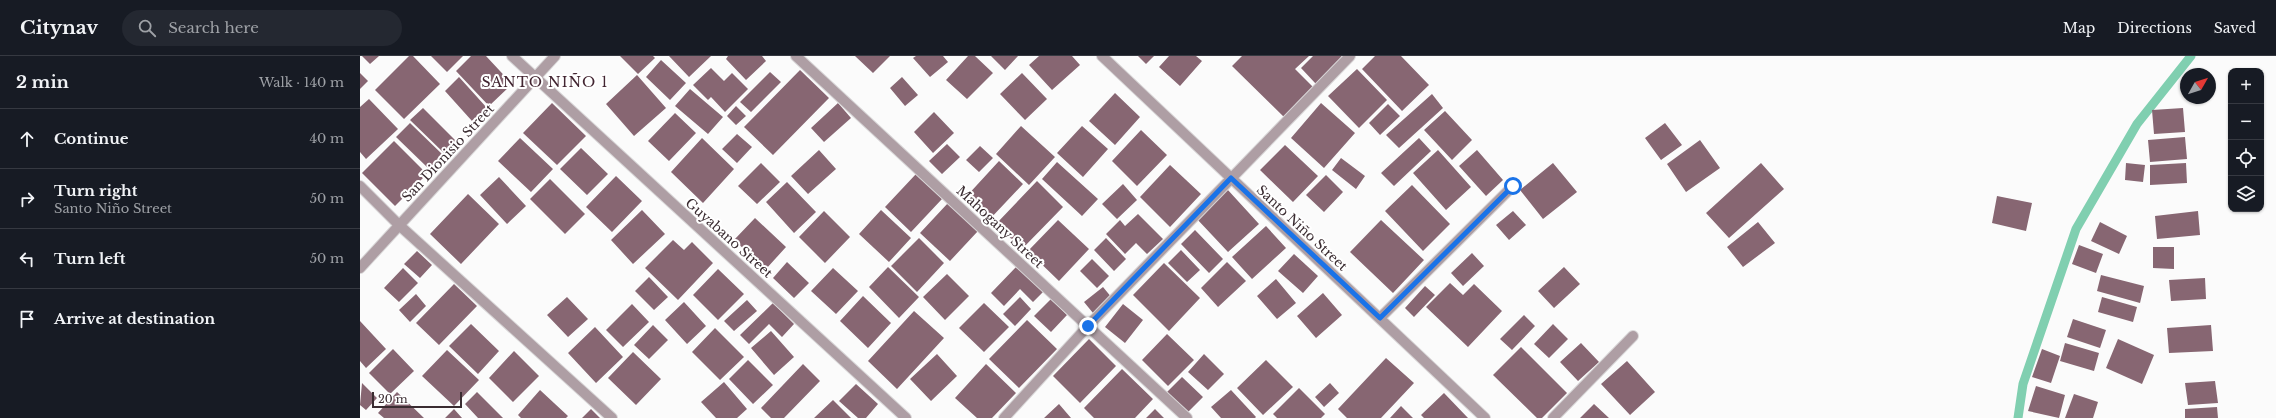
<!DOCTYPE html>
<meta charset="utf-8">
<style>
body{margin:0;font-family:"Libre Baskerville",serif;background:#242831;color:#f1f3f6}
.controls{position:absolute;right:12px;top:12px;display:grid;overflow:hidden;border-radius:8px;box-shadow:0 1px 3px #0004}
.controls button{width:36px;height:36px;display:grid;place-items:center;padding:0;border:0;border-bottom:1px solid #363941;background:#171b24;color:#f1f3f6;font:20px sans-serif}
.compass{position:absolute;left:1820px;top:12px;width:36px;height:36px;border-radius:50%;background:#171b24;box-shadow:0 1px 3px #0004;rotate:51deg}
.scale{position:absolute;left:12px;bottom:10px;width:90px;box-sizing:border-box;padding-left:4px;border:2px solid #3a2c31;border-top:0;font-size:11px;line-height:14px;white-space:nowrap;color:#3a2c31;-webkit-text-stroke:3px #fff;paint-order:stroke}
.stop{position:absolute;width:12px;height:12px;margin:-9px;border:3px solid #1a73e8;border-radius:50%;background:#fff}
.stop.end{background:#1a73e8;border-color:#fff;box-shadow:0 1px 4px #0008}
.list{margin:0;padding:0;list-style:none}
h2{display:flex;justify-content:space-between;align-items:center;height:52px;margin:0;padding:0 16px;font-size:17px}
h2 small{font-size:13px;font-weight:400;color:#9ea1a6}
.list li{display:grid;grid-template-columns:26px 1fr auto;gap:12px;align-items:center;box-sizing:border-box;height:60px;padding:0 16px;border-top:1px solid #363941}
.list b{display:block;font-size:15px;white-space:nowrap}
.list p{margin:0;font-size:13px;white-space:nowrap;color:#9ea1a6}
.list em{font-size:13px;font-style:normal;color:#9ea1a6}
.icon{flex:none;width:22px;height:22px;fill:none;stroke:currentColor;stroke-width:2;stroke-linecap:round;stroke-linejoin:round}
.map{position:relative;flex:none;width:1916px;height:362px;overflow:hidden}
header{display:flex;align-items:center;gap:24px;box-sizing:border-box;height:56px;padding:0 20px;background:#171b24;border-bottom:1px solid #363941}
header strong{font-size:19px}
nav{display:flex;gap:22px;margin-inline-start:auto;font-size:14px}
.search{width:280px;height:36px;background:#242831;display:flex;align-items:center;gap:10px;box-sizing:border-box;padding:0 14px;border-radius:22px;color:#9ea1a6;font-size:15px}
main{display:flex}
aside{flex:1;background:#171b24}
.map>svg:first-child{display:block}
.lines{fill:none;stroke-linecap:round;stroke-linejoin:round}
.stream{stroke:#80cfb0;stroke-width:9}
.building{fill:#876672}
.minor-casing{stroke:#d8d6d7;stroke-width:12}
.minor{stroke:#ae9ea4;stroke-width:10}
.route{stroke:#1a73e8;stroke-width:5}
.labels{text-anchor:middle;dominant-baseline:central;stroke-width:4;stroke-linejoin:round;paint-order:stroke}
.street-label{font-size:13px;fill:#3a2c31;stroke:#fff}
.neighbourhood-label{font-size:14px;letter-spacing:1px;fill:#422531;stroke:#fff}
</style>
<header>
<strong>Citynav</strong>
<div class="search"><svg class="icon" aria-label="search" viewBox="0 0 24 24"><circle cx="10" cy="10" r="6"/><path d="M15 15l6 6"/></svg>Search here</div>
<nav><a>Map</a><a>Directions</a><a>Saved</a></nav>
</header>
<main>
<aside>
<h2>2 min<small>Walk · 140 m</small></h2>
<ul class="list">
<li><svg class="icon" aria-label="ahead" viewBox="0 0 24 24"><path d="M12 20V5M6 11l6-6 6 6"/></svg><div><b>Continue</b></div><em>40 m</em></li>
<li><svg class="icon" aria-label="right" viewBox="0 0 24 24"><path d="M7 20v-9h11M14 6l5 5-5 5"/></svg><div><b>Turn right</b><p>Santo Niño Street</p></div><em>50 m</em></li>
<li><svg class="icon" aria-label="left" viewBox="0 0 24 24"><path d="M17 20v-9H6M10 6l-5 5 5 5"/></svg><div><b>Turn left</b></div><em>50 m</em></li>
<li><svg class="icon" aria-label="arrive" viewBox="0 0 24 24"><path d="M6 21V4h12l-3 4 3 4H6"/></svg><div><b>Arrive at destination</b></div></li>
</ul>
</aside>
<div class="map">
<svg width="1916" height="362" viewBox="0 0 1916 362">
<rect width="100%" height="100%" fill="#fbfbfb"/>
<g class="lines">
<!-- stream -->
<path class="stream" d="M 1658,362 L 1663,328 L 1716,173 L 1777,68 L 1831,0"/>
</g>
<!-- building -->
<path class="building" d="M 2,0 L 19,0 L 10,8 Z
M 49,0 L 53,0 L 80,28 L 44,63 L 15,34 Z
M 71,0 L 103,0 L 87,16 Z
M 111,0 L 126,0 L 152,28 L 129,50 L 96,15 Z
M 260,0 L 293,0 L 295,2 L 278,18 Z
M 309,0 L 351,0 L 329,21 Z
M 368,0 L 402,0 L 406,5 L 386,24 L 366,3 Z
M 495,0 L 530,0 L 513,17 Z
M 556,0 L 583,0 L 588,6 L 570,21 L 553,2 Z
M 608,0 L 615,0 L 633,17 L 607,43 L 586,24 Z
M 631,0 L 658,0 L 645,14 Z
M 679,0 L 712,0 L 720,9 L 692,34 L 669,9 Z
M 778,0 L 794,0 L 786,8 Z
M 809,0 L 836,0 L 842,5 L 820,30 L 799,11 Z
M 882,0 L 949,0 L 935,13 L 954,32 L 925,62 L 872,10 Z
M 953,0 L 981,0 L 983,2 L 956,28 L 941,12 Z
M 1015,0 L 1041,0 L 1069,29 L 1042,55 L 1002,13 Z
M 301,4 L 326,27 L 310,44 L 286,21 Z
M 351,12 L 364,25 L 372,17 L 388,33 L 365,56 L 351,41 L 348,44 L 333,29 Z
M 997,13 L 1027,44 L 999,72 L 968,40 Z
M 440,14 L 469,42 L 413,99 L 384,71 Z
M 410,16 L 421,26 L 391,56 L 380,46 Z
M 0,17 L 8,25 L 0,33 Z
M 662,17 L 687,43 L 665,64 L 640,38 Z
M 277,19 L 306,52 L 274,80 L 246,48 Z
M 99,21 L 127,52 L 112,65 L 85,35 Z
M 542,21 L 558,39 L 545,50 L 530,32 Z
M 330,33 L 363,61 L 348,78 L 315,50 Z
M 755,37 L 780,61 L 755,89 L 729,65 Z
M 1072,38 L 1083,52 L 1039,92 L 1026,79 Z
M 9,43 L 38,73 L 6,103 L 0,96 L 0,51 Z
M 192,47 L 226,80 L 197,109 L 163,77 Z
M 478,47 L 491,62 L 464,86 L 451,72 Z
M 961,47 L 995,77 L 964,112 L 931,82 Z
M 1028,48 L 1040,60 L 1020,79 L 1009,67 Z
M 376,50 L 386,60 L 376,69 L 367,60 Z
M 63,52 L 99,88 L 87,100 L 50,64 Z
M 1823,52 L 1825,76 L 1794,78 L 1792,54 Z
M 1085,55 L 1112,84 L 1092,104 L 1064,74 Z
M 574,56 L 594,77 L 573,97 L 554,76 Z
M 315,57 L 336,77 L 309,105 L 288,85 Z
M 50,67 L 83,99 L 69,113 L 36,81 Z
M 1305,67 L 1322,89 L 1301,104 L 1285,82 Z
M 661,70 L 695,101 L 669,129 L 636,98 Z
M 722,70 L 748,93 L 723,121 L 697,97 Z
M 781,74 L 807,99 L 777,130 L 752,105 Z
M 377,78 L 392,91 L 377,107 L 362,93 Z
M 1825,81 L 1827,103 L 1790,106 L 1788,84 Z
M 160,82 L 193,113 L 171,136 L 138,105 Z
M 342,82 L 374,113 L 343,147 L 311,116 Z
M 1059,82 L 1071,95 L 1034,130 L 1021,117 Z
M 1340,84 L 1360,112 L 1326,136 L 1307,108 Z
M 34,85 L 67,118 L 35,150 L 2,117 Z
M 587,88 L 600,101 L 582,118 L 569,105 Z
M 925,89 L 958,120 L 933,146 L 900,114 Z
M 620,90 L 633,102 L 619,116 L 606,104 Z
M 221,92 L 248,118 L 227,139 L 200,113 Z
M 459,94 L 476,113 L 448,138 L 431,120 Z
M 1078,94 L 1111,131 L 1086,154 L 1053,117 Z
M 1117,94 L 1143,124 L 1126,140 L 1099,110 Z
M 981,102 L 1005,120 L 996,133 L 972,114 Z
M 639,105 L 663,128 L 629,164 L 605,142 Z
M 697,106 L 738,143 L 722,160 L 682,123 Z
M 401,107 L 420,126 L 397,148 L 378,130 Z
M 1193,107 L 1217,136 L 1183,163 L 1160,134 Z
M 1401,107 L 1424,133 L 1369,182 L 1346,157 Z
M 1766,107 L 1785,109 L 1783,126 L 1765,124 Z
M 1826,107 L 1827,127 L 1790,129 L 1790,109 Z
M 810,109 L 841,138 L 810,171 L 780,141 Z
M 556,118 L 582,143 L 551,176 L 525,151 Z
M 966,119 L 983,136 L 964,156 L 946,139 Z
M 256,120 L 282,145 L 252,176 L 226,151 Z
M 139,121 L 166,150 L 147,168 L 120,139 Z
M 190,123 L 225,158 L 205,178 L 170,143 Z
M 677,125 L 703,151 L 662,193 L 636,168 Z
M 427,126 L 456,156 L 434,177 L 406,146 Z
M 763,128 L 777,144 L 757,163 L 742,148 Z
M 1052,129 L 1090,168 L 1063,195 L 1025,155 Z
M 867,133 L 899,168 L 868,196 L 836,162 Z
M 108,138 L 139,168 L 101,208 L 70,178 Z
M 1637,140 L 1672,147 L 1666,175 L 1632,167 Z
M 588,147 L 618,175 L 590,205 L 560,177 Z
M 282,154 L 305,178 L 273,208 L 251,184 Z
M 521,154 L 551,182 L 529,206 L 499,178 Z
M 464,155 L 490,181 L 465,207 L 439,181 Z
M 1153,155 L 1166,169 L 1149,184 L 1136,169 Z
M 1838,155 L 1840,179 L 1797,183 L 1795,160 Z
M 778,158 L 803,183 L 787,198 L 776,187 L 765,198 L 746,178 L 760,164 L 765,170 Z
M 395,162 L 426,191 L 406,213 L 374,184 Z
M 698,164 L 729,193 L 699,225 L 668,195 Z
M 1021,164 L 1064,204 L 1033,237 L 990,196 Z
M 1398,166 L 1415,187 L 1383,211 L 1367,191 Z
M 1740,166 L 1767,180 L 1759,198 L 1731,185 Z
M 906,170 L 926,192 L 892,223 L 872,201 Z
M 835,174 L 863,203 L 849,217 L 821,188 Z
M 559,182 L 584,207 L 557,236 L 531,210 Z
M 746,182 L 766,203 L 754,215 L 734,194 Z
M 313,184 L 324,194 L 332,186 L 353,207 L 318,244 L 285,212 Z
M 1719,189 L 1743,198 L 1736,217 L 1712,208 Z
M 1793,191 L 1814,191 L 1814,213 L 1793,212 Z
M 821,194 L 840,214 L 827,226 L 808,207 Z
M 57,195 L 72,209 L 60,222 L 44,208 Z
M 1112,197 L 1124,210 L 1103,230 L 1091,217 Z
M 934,198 L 958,220 L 943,237 L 918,215 Z
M 732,203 L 749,220 L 737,232 L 720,215 Z
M 427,206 L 449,227 L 434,242 L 413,222 Z
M 867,206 L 886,225 L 858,251 L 841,232 Z
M 804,207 L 840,242 L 809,275 L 773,239 Z
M 657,210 L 683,236 L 673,246 L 660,233 L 644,250 L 631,237 Z
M 528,211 L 559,241 L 539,262 L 509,231 Z
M 1204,211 L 1220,228 L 1194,252 L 1178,235 Z
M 43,212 L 58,227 L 39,246 L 24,232 Z
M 473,212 L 498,235 L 476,258 L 451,235 Z
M 358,213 L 384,238 L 358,264 L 333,239 Z
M 587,218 L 609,240 L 585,264 L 563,241 Z
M 1741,219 L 1784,230 L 1780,247 L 1737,235 Z
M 289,221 L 308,241 L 294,254 L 275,235 Z
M 1845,222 L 1846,243 L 1811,245 L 1809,224 Z
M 916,223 L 936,247 L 917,263 L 897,240 Z
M 1090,227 L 1103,239 L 1114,228 L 1142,255 L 1108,291 L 1066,251 Z
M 94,228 L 117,250 L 79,289 L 56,267 Z
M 1065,230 L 1075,239 L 1054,261 L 1045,252 Z
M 743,231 L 752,242 L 733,257 L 724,246 Z
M 963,237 L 982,259 L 956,282 L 937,260 Z
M 56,238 L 66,250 L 50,266 L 39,254 Z
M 503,240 L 531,267 L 508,292 L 480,265 Z
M 207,241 L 228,263 L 208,281 L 187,259 Z
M 660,241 L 671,253 L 655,270 L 643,258 Z
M 1742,241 L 1777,251 L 1773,266 L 1738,256 Z
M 691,243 L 707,259 L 691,276 L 674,260 Z
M 387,244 L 397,255 L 374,275 L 364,265 Z
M 324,246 L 346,270 L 327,288 L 305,264 Z
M 413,247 L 434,268 L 422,281 L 409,268 L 389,288 L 380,279 Z
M 624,247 L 649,271 L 624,296 L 599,272 Z
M 272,248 L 289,266 L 263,291 L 246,274 Z
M 763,248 L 783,264 L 765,287 L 745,271 Z
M 554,255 L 584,282 L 537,333 L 508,305 Z
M 1164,259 L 1175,270 L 1152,294 L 1140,283 Z
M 1713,263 L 1746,274 L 1740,292 L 1707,281 Z
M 667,264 L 697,293 L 659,332 L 629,303 Z
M 0,265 L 26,293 L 6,312 L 0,305 Z
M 111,268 L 139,295 L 118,318 L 89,290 Z
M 1193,268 L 1208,283 L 1189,302 L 1174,288 Z
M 293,269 L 308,284 L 289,303 L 274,289 Z
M 1851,269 L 1853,295 L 1809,297 L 1807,272 Z
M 235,271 L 263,301 L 236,327 L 208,297 Z
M 355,272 L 384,301 L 360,324 L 332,296 Z
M 411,275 L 434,301 L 414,319 L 391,292 Z
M 807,278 L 834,304 L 808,330 L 782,304 Z
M 729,283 L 756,310 L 720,347 L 693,320 Z
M 1758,283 L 1794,299 L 1782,328 L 1746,312 Z
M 1221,287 L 1239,306 L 1218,325 L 1200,306 Z
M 1705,287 L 1739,297 L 1734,315 L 1700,305 Z
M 1161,291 L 1207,337 L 1182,362 L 1177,362 L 1133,319 Z
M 33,293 L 54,315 L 30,338 L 9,317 Z
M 1682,293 L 1700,300 L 1691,327 L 1672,321 Z
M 87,294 L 119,324 L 94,350 L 62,320 Z
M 154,295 L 179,320 L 153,346 L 129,322 Z
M 273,296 L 301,323 L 276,349 L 248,322 Z
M 577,298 L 597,320 L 571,345 L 550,323 Z
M 844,298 L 864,318 L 848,334 L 828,316 Z
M 1026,302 L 1054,327 L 1021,362 L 987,362 L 978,353 Z
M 388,304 L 413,329 L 393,348 L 369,323 Z
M 906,304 L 933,331 L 903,359 L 877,332 Z
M 1267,305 L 1295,336 L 1270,359 L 1241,328 Z
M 443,308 L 460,325 L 424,362 L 411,362 L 401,352 Z
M 626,308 L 656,337 L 632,362 L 617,362 L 595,342 Z
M 762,313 L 793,343 L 775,362 L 734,362 L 724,352 Z
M 822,321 L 843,341 L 828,356 L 807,336 Z
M 1855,325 L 1858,347 L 1828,349 L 1825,327 Z
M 364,326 L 387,353 L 377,362 L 356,362 L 341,346 Z
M 2,327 L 17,342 L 6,354 L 0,349 Z
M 970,327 L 979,337 L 964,351 L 955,341 Z
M 496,328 L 518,348 L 506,362 L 498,362 L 479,345 Z
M 1676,330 L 1705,339 L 1699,362 L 1668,355 Z
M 939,332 L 965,358 L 961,362 L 917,362 L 913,358 Z
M 180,334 L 208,360 L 206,362 L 161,362 L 158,359 Z
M 871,334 L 896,361 L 895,362 L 861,362 L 851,351 Z
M 37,336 L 64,362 L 24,362 L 18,357 Z
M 117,336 L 143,362 L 118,362 L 105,348 Z
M 1084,337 L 1108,362 L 1064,362 L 1061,359 Z
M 1714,338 L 1738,346 L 1733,362 L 1705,362 Z
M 473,344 L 491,362 L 454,362 Z
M 699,348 L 711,362 L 684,362 Z
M 1234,348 L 1249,362 L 1220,362 Z
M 1041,350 L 1053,362 L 1030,362 Z
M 1857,351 L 1858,362 L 1825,362 L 1825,353 Z
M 94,353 L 102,362 L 85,362 Z
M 231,353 L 240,362 L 222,362 Z
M 795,353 L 804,362 L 786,362 Z"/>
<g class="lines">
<defs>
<path id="minor" d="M 152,0 L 546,362
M 436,0 L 827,362
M 742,0 L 1125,362
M 0,130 L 39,169 L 252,362
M 0,212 L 195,0
M 1020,262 L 1153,130
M 644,362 L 728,270 L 990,0
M 1193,362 L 1273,280"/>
</defs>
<!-- minor casing -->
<use href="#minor" class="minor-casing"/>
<!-- minor -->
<use href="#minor" class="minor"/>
</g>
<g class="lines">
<!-- route -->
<path class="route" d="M 728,270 L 871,122 L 1020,262 L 1153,130"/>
</g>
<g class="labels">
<!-- street labels -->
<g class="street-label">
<text transform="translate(88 97) rotate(-47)">San Dionisio Street</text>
<text transform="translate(640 171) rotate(43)">Mahogany Street</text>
<text transform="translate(942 172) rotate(43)">Santo Niño Street</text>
<text transform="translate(369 182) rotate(42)">Guyabano Street</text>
</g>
<!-- neighbourhood labels -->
<g class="neighbourhood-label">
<text x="185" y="26">SANTO NIÑO 1</text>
</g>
</g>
</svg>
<div class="controls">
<button>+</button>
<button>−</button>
<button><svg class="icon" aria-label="locate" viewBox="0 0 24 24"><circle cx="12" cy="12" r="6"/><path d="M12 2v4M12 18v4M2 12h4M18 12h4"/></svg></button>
<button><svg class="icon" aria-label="layers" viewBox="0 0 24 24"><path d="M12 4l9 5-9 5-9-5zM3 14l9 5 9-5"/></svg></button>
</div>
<svg class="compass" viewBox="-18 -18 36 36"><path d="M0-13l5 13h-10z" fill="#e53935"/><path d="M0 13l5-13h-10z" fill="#9ea1a6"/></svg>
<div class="scale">20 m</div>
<div class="stop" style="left:1153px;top:130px"></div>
<div class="stop end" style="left:728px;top:270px"></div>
</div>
</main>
